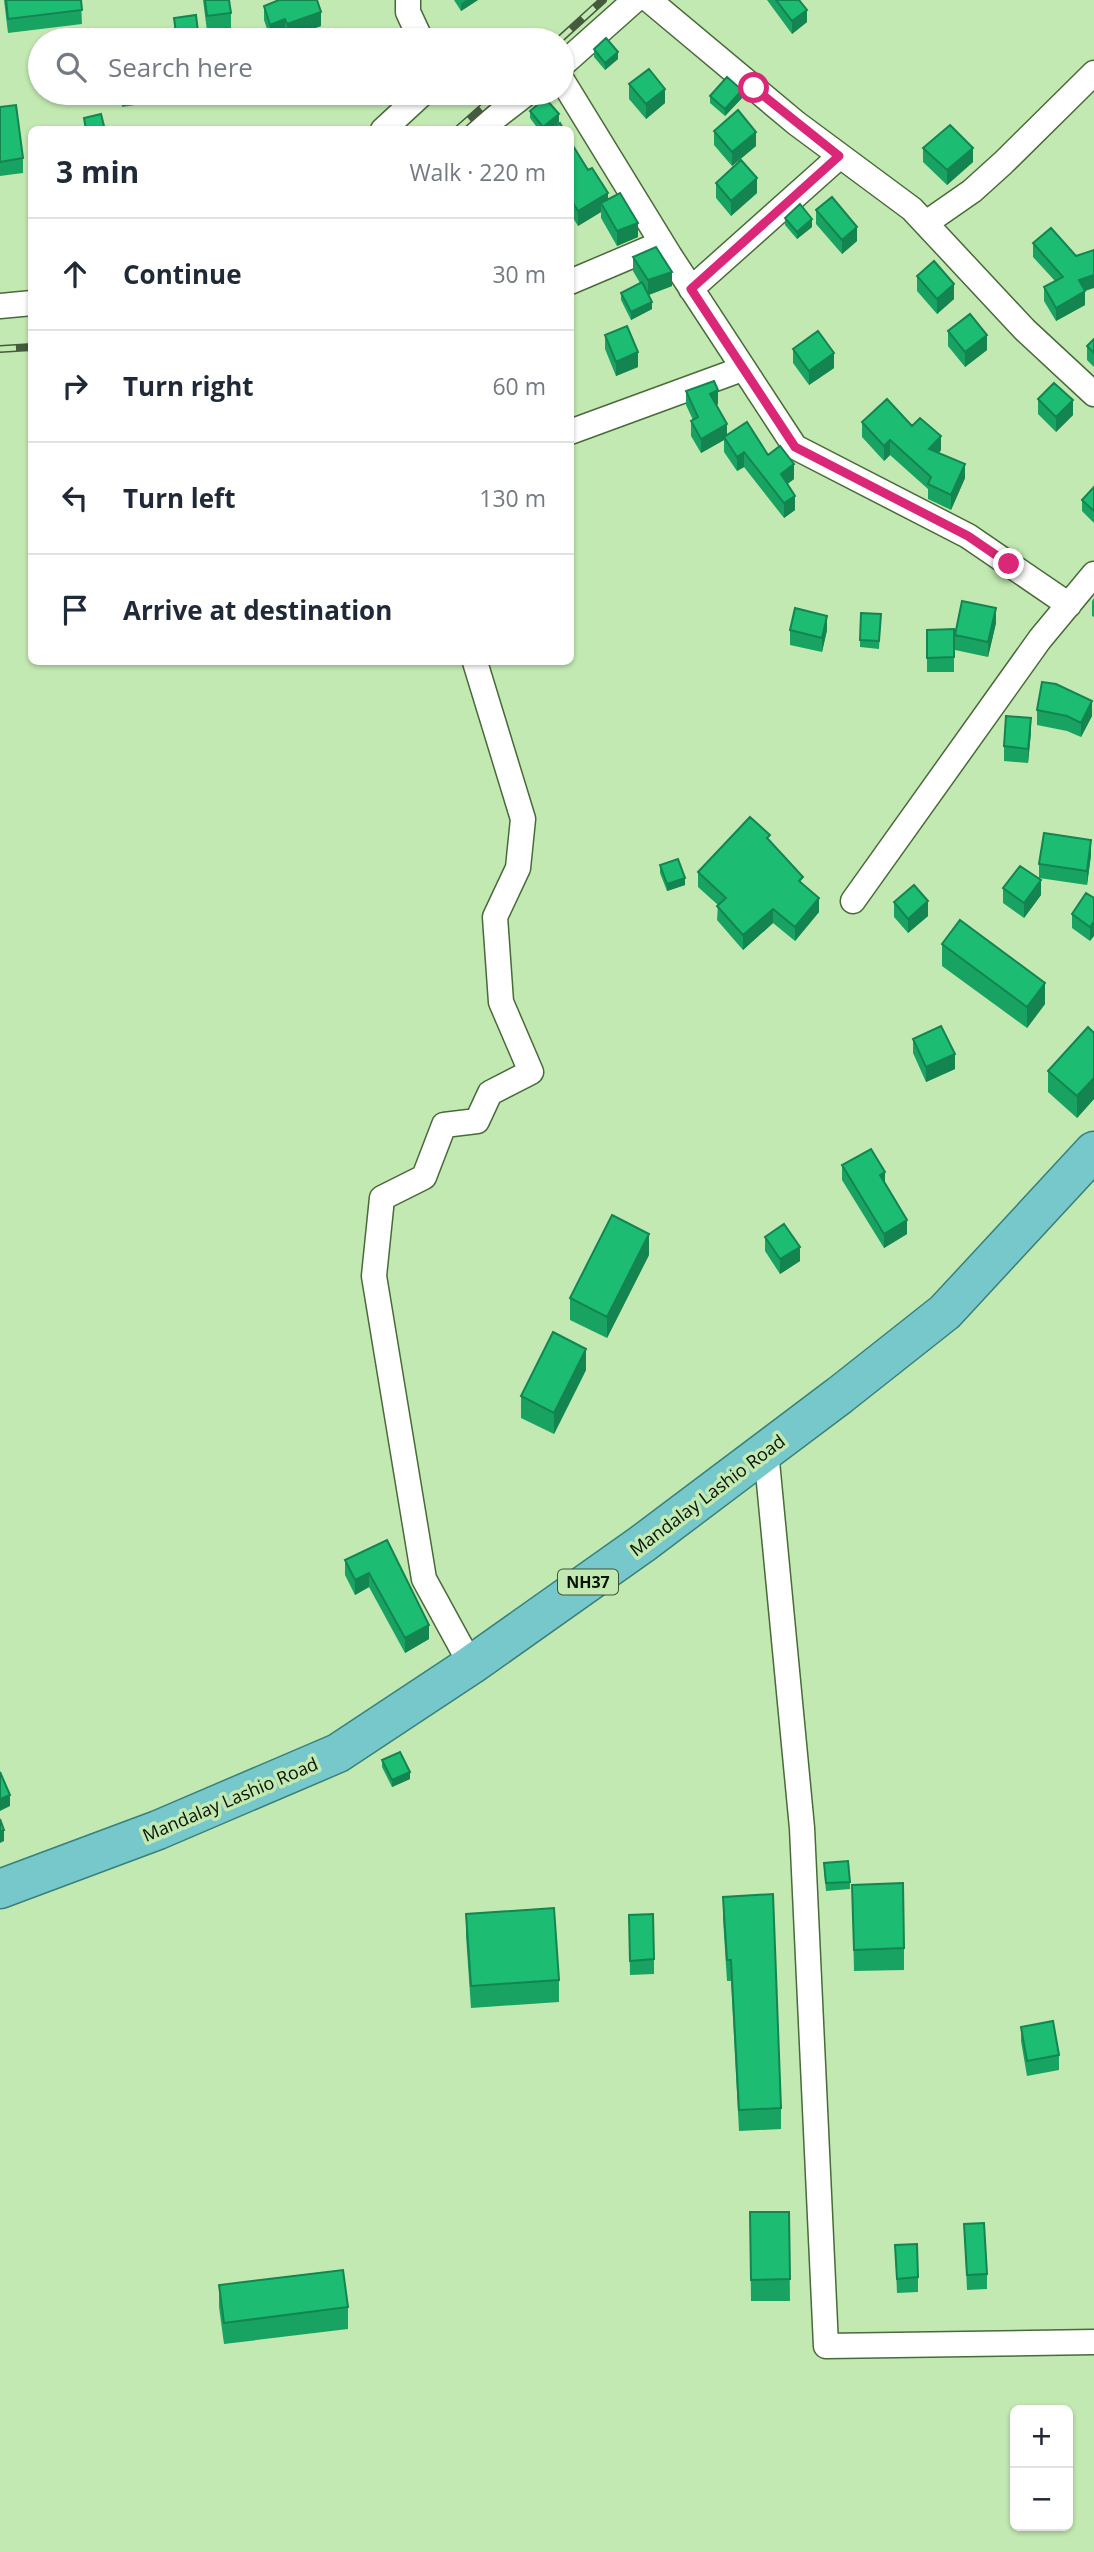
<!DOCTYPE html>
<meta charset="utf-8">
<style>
body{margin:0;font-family:"Open Sans",sans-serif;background:#f2f2f3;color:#1f2937}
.controls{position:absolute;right:21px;bottom:21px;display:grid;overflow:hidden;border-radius:10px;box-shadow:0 2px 5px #0004}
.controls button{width:63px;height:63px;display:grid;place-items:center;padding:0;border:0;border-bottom:2px solid #e0e1e3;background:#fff;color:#1f2937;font:35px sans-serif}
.stop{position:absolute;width:21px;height:21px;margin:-16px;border:5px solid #db2777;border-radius:50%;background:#fff}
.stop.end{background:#db2777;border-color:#fff;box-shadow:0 2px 7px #0008}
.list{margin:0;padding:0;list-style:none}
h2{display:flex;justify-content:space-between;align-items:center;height:91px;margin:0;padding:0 28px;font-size:30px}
h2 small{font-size:23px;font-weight:400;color:#747a83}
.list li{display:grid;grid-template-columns:46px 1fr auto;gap:21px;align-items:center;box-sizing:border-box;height:112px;padding:0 28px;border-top:2px solid #e0e1e3}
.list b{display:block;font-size:26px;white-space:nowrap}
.list em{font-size:23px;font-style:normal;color:#747a83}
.icon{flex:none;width:38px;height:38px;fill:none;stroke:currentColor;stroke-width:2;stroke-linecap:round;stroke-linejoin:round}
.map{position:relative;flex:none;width:1094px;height:2552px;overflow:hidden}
.search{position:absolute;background:#fff;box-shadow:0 2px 5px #0004;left:28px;top:28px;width:546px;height:77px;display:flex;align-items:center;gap:18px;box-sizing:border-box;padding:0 24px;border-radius:38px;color:#747a83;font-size:26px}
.panel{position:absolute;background:#fff;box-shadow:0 2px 5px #0004;left:28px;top:126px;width:546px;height:539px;border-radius:10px}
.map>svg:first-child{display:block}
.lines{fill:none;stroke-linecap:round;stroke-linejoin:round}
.minor-casing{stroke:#496a39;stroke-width:27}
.trunk-casing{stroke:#38807b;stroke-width:41}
.minor{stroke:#fff;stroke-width:24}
.trunk{stroke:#76c8ca;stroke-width:38}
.rail-casing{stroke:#465a3d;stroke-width:8}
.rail{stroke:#c3e9b2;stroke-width:5;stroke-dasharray:16;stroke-linecap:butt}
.wall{fill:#18a363}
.shaded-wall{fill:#148450}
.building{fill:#1cbd73;stroke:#148450;stroke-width:2}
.route{stroke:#db2777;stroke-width:9}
.labels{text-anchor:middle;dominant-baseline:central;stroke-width:7;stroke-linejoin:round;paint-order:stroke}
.shield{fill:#c3e9b2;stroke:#3e5236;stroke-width:2}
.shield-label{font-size:16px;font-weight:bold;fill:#051101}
.street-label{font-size:18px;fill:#051101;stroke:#c3e9b2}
</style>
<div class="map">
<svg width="1094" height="2552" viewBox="0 0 1094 2552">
<rect width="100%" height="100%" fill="#c3e9b2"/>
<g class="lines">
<defs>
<path id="minor" d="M 408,0 L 408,12 L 421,40
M 649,0 L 796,123 L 912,209 L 1025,330 L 1094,394
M 562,65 L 635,0
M 562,80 L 670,256 L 795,447 L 968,536 L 1069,605
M 383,130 L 423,93
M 479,130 L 527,93
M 926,223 L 972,191 L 1003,163 L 1094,73
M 570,282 L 662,243
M 691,289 L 840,156
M 0,306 L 32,303
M 570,432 L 742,369
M 853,901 L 1040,639 L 1094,574
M 766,1451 L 802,1828 L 826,2346 L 1094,2342
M 471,1665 L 424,1579 L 374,1276 L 382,1198 L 424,1177 L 444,1125 L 477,1121 L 490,1093 L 531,1072 L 501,1002 L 495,917 L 518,868 L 523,819 L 475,662"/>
<path id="trunk" d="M 0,1889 L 158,1830 L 338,1753 L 471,1665 L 642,1544 L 840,1395 L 945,1312 L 1094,1151"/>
</defs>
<!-- minor casing -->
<use href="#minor" class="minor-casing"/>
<!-- trunk casing -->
<use href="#trunk" class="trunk-casing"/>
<!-- minor -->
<use href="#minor" class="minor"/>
<!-- trunk -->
<use href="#trunk" class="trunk"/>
<defs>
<path id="rail" d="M 559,40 L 603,0
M 457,130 L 499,93
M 0,349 L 32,347"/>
</defs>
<!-- rail casing -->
<use href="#rail" class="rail-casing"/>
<!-- rail -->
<use href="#rail" class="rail"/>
</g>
<!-- wall -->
<path class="wall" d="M 4,0 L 81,0 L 82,24 L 8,33 Z
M 203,0 L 229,0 L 231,13 L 231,28 L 207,31 Z
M 276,0 L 317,0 L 321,26 L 287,38 L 285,33 L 270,38 L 264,20 L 264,6 L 276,2 Z
M 454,0 L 478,0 L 461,11 Z
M 767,0 L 799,0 L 807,22 L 792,34 Z
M 174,18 L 199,40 L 175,40 Z
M 594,49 L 618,59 L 605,70 L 594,57 Z
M 629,84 L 665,103 L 646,119 L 629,99 Z
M 120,93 L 154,93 L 154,102 L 122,107 Z
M 710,96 L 742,98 L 725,116 L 710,103 Z
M 0,107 L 23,158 L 23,173 L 0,176 Z
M 530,111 L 559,122 L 551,128 L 564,130 L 539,130 L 530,118 Z
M 714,131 L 756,146 L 732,166 L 714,145 Z
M 570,141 L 608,199 L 638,237 L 617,246 L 601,218 L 601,212 L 578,226 L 570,213 Z
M 923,148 L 973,162 L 947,185 L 923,162 Z
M 716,183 L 757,193 L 731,216 L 716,198 Z
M 816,210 L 857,241 L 842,254 L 816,224 Z
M 785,218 L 812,227 L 797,239 L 785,225 Z
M 1033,243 L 1085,291 L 1085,305 L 1056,321 L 1044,301 L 1044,287 L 1055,281 L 1033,257 Z
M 633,257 L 672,286 L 649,295 L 652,309 L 631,320 L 621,300 L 621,293 L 640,283 L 633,271 Z
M 917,276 L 954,299 L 937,314 L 917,291 Z
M 948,331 L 987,350 L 965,367 L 948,346 Z
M 605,335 L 638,367 L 616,376 L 605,349 Z
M 1094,339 L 1094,367 L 1087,360 L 1087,346 Z
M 793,349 L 834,368 L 809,385 L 793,363 Z
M 686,391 L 718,404 L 716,406 L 727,436 L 768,455 L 794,479 L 787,484 L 795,510 L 784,518 L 744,467 L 737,471 L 724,452 L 724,440 L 701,453 L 691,436 L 691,421 L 693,420 L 686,405 Z
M 1038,399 L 1073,415 L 1056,432 L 1038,414 Z
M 862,422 L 941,450 L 939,453 L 965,478 L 951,510 L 928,499 L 928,489 L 890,455 L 884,461 L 862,437 Z
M 1094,487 L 1094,523 L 1082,511 L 1082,500 Z
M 1094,598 L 1094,617 L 1092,616 L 1092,601 Z
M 881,614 L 879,649 L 860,647 L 860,640 Z
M 996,623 L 988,657 L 955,650 L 955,635 Z
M 954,629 L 954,672 L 927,672 L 927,630 Z
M 790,630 L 827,630 L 822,652 L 790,645 Z
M 1037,710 L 1092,716 L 1081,737 L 1067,731 L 1037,725 Z
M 1031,732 L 1028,763 L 1004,761 L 1004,746 Z
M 770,841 L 803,884 L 819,912 L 795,941 L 773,923 L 743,950 L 717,920 L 718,905 L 698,887 L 698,872 Z
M 1091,855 L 1087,885 L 1039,878 L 1039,864 Z
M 660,865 L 685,885 L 667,891 L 660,873 Z
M 1003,888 L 1041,895 L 1024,918 L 1003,903 Z
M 1094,898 L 1090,941 L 1072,928 L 1072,914 Z
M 894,902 L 928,916 L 908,933 L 894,917 Z
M 942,944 L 1045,1004 L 1027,1028 L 942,966 Z
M 1094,1033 L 1094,1099 L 1077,1118 L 1048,1092 L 1048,1071 Z
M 913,1039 L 955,1069 L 926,1082 L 913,1053 Z
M 842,1165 L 885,1183 L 907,1234 L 884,1248 L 842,1180 Z
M 765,1237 L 800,1261 L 780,1274 L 765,1251 Z
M 649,1255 L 607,1338 L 570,1320 L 570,1298 Z
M 586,1370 L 554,1434 L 521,1418 L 521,1396 Z
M 387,1540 L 429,1639 L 405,1653 L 369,1587 L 355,1595 L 345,1575 L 345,1560 Z
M 382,1760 L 410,1779 L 392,1787 L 382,1767 Z
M 824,1870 L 850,1882 L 850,1889 L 826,1891 Z
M 852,1885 L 904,1948 L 904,1970 L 854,1971 Z
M 723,1897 L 781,2108 L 781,2129 L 739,2131 L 731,1981 L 727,1981 L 723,1919 Z
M 466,1914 L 559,1980 L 559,2002 L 471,2008 L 466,1936 Z
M 629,1915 L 654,1959 L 654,1974 L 630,1975 Z
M 1021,2027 L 1059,2055 L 1059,2070 L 1027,2076 L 1021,2041 Z
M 750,2212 L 789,2212 L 790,2301 L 751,2301 Z
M 964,2224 L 987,2274 L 987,2289 L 967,2290 Z
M 895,2245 L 918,2277 L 918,2292 L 897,2293 Z
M 219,2285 L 348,2307 L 348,2329 L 224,2344 L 219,2307 Z"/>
<!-- shaded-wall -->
<path class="shaded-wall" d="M 466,0 L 478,0 L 461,11 L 461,4 Z
M 807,10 L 807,22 L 792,34 L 792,21 Z
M 321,12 L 321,26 L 287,38 L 287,24 Z
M 285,19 L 285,33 L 270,38 L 270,25 Z
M 618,52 L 618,59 L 605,70 L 605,63 Z
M 665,89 L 665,103 L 646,119 L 646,104 Z
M 742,90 L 742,98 L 725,116 L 725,109 Z
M 559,114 L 559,122 L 549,130 L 543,130 L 543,127 Z
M 756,132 L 756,146 L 732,166 L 732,152 Z
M 973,148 L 973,162 L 947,185 L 947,170 Z
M 757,178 L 757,193 L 731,216 L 731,201 Z
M 608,193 L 608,208 L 601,203 L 601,212 L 578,226 L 578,211 Z
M 812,219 L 812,227 L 797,239 L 797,232 Z
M 638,223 L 638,237 L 617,246 L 617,231 Z
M 857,227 L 857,241 L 842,254 L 842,240 Z
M 672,272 L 672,286 L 648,295 L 648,280 Z
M 1094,275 L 1094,288 L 1085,291 L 1085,305 L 1056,321 L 1056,308 L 1079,280 Z
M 954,284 L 954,299 L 937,314 L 937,299 Z
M 652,302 L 652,309 L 631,320 L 631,312 Z
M 987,335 L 987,350 L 965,367 L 965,352 Z
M 638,352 L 638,367 L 616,376 L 616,362 Z
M 834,353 L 834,368 L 809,385 L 809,371 Z
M 718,390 L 718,404 L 710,409 L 710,394 Z
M 1073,400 L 1073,415 L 1056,432 L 1056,417 Z
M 727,424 L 727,439 L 724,437 L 724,440 L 701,453 L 701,439 Z
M 941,436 L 941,450 L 929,463 L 929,449 Z
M 890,440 L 890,455 L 884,461 L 884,446 Z
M 744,452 L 744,467 L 737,471 L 737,457 Z
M 794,464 L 794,479 L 781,489 L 781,474 Z
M 965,464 L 965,478 L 951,510 L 951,495 Z
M 795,496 L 795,510 L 784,518 L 784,503 Z
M 996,608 L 996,623 L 988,657 L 988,642 Z
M 827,616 L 827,630 L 822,652 L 822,638 Z
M 1092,701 L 1092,716 L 1081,737 L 1081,723 Z
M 1031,718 L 1031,732 L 1028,763 L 1028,749 Z
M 1091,840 L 1091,855 L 1087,885 L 1087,871 Z
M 685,878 L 685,885 L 667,891 L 667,884 Z
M 1041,880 L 1041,895 L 1024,918 L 1024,903 Z
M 819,898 L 819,912 L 795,941 L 795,927 Z
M 928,901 L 928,916 L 908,933 L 908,919 Z
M 773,909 L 773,923 L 743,950 L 743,935 Z
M 1094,921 L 1094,936 L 1090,941 L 1090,927 Z
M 1045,983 L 1045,1004 L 1027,1028 L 1027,1007 Z
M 955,1054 L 955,1069 L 926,1082 L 926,1067 Z
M 1094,1078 L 1094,1099 L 1077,1118 L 1077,1096 Z
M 885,1172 L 885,1187 L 880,1175 Z
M 907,1220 L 907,1234 L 884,1248 L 884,1234 Z
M 649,1234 L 649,1255 L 607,1338 L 607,1317 Z
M 800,1247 L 800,1261 L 780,1274 L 780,1259 Z
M 586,1349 L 586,1370 L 554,1434 L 554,1413 Z
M 369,1573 L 369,1587 L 355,1595 L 355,1580 Z
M 429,1625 L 429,1639 L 405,1653 L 405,1638 Z
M 410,1772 L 410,1779 L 392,1787 L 392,1780 Z
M 10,1795 L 10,1806 L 0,1811 L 0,1799 Z
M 4,1830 L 4,1841 L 0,1843 L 0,1831 Z"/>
<!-- building -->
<path class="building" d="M 6,0 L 81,0 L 82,10 L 8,19 Z
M 205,0 L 229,0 L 231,13 L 207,16 Z
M 279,0 L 317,0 L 321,12 L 287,24 L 285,19 L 270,25 L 264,6 Z
M 776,0 L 799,0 L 807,10 L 792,21 Z
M 196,15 L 199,40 L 177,40 L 174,18 Z
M 606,38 L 618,52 L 605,63 L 594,49 Z
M 649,69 L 665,89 L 646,104 L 629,84 Z
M 727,77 L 742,90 L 725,109 L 710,96 Z
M 545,98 L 559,114 L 543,127 L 530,111 Z
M 16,105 L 23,158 L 0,162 L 0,107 Z
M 738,110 L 756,132 L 732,152 L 714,131 Z
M 101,114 L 105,130 L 86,130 L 84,118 Z
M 560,123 L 564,130 L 549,130 Z
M 950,125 L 973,148 L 947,170 L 923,148 Z
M 570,141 L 588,170 L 592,168 L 608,193 L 578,211 L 570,198 Z
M 741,160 L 757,178 L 731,201 L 716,183 Z
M 620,193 L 638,223 L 617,231 L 601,203 Z
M 832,197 L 857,227 L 842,240 L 816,210 Z
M 800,204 L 812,219 L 797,232 L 785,218 Z
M 1051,228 L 1076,256 L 1094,250 L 1094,275 L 1079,280 L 1085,291 L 1056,308 L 1044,287 L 1063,277 L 1033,243 Z
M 656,247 L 672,272 L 648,280 L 633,257 Z
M 934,261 L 954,284 L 937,299 L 917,276 Z
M 642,282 L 652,302 L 631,312 L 621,293 Z
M 970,314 L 987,335 L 965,352 L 948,331 Z
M 627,326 L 638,352 L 616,362 L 605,335 Z
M 818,331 L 834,353 L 809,371 L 793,349 Z
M 1094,339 L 1094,353 L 1087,346 Z
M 714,381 L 718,390 L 710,394 L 727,424 L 701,439 L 691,421 L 698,417 L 686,391 Z
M 1054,383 L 1073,400 L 1056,417 L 1038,399 Z
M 887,399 L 912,426 L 920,418 L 941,436 L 929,449 L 965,464 L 951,495 L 928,484 L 931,477 L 890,440 L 884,446 L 862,422 Z
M 747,422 L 768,455 L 780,446 L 794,464 L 781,474 L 795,496 L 784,503 L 744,452 L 737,457 L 724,437 Z
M 1094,487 L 1094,511 L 1082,500 Z
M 962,601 L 996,608 L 988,642 L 955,635 Z
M 795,608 L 827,616 L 822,638 L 790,630 Z
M 861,613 L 881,614 L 879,641 L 860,640 Z
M 954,629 L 954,657 L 927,658 L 927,630 Z
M 1042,682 L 1056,684 L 1092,701 L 1081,723 L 1067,716 L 1037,710 Z
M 1006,716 L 1031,718 L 1028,749 L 1004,746 Z
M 750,817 L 770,835 L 767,838 L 803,877 L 799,881 L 819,898 L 795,927 L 773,909 L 743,935 L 717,906 L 726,898 L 698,872 Z
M 1044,833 L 1091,840 L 1087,871 L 1039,864 Z
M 678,859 L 685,878 L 667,884 L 660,865 Z
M 1020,866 L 1041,880 L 1024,903 L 1003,888 Z
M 914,885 L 928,901 L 908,919 L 894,902 Z
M 1086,893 L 1094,898 L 1094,921 L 1090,927 L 1072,914 Z
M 960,920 L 1045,983 L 1027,1007 L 942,944 Z
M 941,1026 L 955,1054 L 926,1067 L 913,1039 Z
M 1088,1027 L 1094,1033 L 1094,1078 L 1077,1096 L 1048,1071 Z
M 871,1149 L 885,1172 L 880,1175 L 907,1220 L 884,1234 L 842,1165 Z
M 612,1215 L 649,1234 L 607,1317 L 570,1298 Z
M 784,1224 L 800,1247 L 780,1259 L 765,1237 Z
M 553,1332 L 586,1349 L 554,1413 L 521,1396 Z
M 387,1540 L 429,1625 L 405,1638 L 369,1573 L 355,1580 L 345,1560 Z
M 400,1752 L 410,1772 L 392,1780 L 382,1760 Z
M 0,1772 L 10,1795 L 0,1799 Z
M 0,1819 L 4,1830 L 0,1831 Z
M 848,1861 L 850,1882 L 826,1883 L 824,1863 Z
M 903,1883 L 904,1948 L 854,1950 L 852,1885 Z
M 773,1894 L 781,2108 L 739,2110 L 731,1960 L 727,1960 L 723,1897 Z
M 554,1908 L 559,1980 L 471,1986 L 466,1914 Z
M 653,1914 L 654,1959 L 630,1961 L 629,1915 Z
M 1053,2021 L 1059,2055 L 1027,2061 L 1021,2027 Z
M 750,2212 L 789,2212 L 790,2279 L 751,2280 Z
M 984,2223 L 987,2274 L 967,2275 L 964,2224 Z
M 917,2244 L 918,2277 L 897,2279 L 895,2245 Z
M 343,2270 L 348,2307 L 224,2323 L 219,2285 Z"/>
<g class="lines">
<!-- route -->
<path class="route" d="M 754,88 L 839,156 L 691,289 L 795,447 L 968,536 L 1009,564"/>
</g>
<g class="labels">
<!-- shield labels -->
<rect class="shield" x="558" y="1569.5" width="60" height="25" rx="5"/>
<g class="shield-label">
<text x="588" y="1582">NH37</text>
</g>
<!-- street labels -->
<g class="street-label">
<text transform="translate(707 1495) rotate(-37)">Mandalay Lashio Road</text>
<text transform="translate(230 1799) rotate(-23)">Mandalay Lashio Road</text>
</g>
</g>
</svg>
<div class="controls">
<button>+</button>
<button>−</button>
</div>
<div class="stop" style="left:754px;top:88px"></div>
<div class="stop end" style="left:1009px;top:564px"></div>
<div class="search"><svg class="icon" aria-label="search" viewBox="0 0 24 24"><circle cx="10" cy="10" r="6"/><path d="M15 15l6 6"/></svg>Search here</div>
<section class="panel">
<h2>3 min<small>Walk · 220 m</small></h2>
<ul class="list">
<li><svg class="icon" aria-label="ahead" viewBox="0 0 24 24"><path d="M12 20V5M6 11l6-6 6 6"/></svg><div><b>Continue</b></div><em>30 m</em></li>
<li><svg class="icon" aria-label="right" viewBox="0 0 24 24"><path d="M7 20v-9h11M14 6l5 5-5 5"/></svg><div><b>Turn right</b></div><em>60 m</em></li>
<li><svg class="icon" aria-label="left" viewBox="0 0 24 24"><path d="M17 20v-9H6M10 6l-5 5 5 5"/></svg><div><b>Turn left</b></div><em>130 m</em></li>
<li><svg class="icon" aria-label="arrive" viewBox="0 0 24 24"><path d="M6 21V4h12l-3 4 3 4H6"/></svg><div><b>Arrive at destination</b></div></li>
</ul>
</section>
</div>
